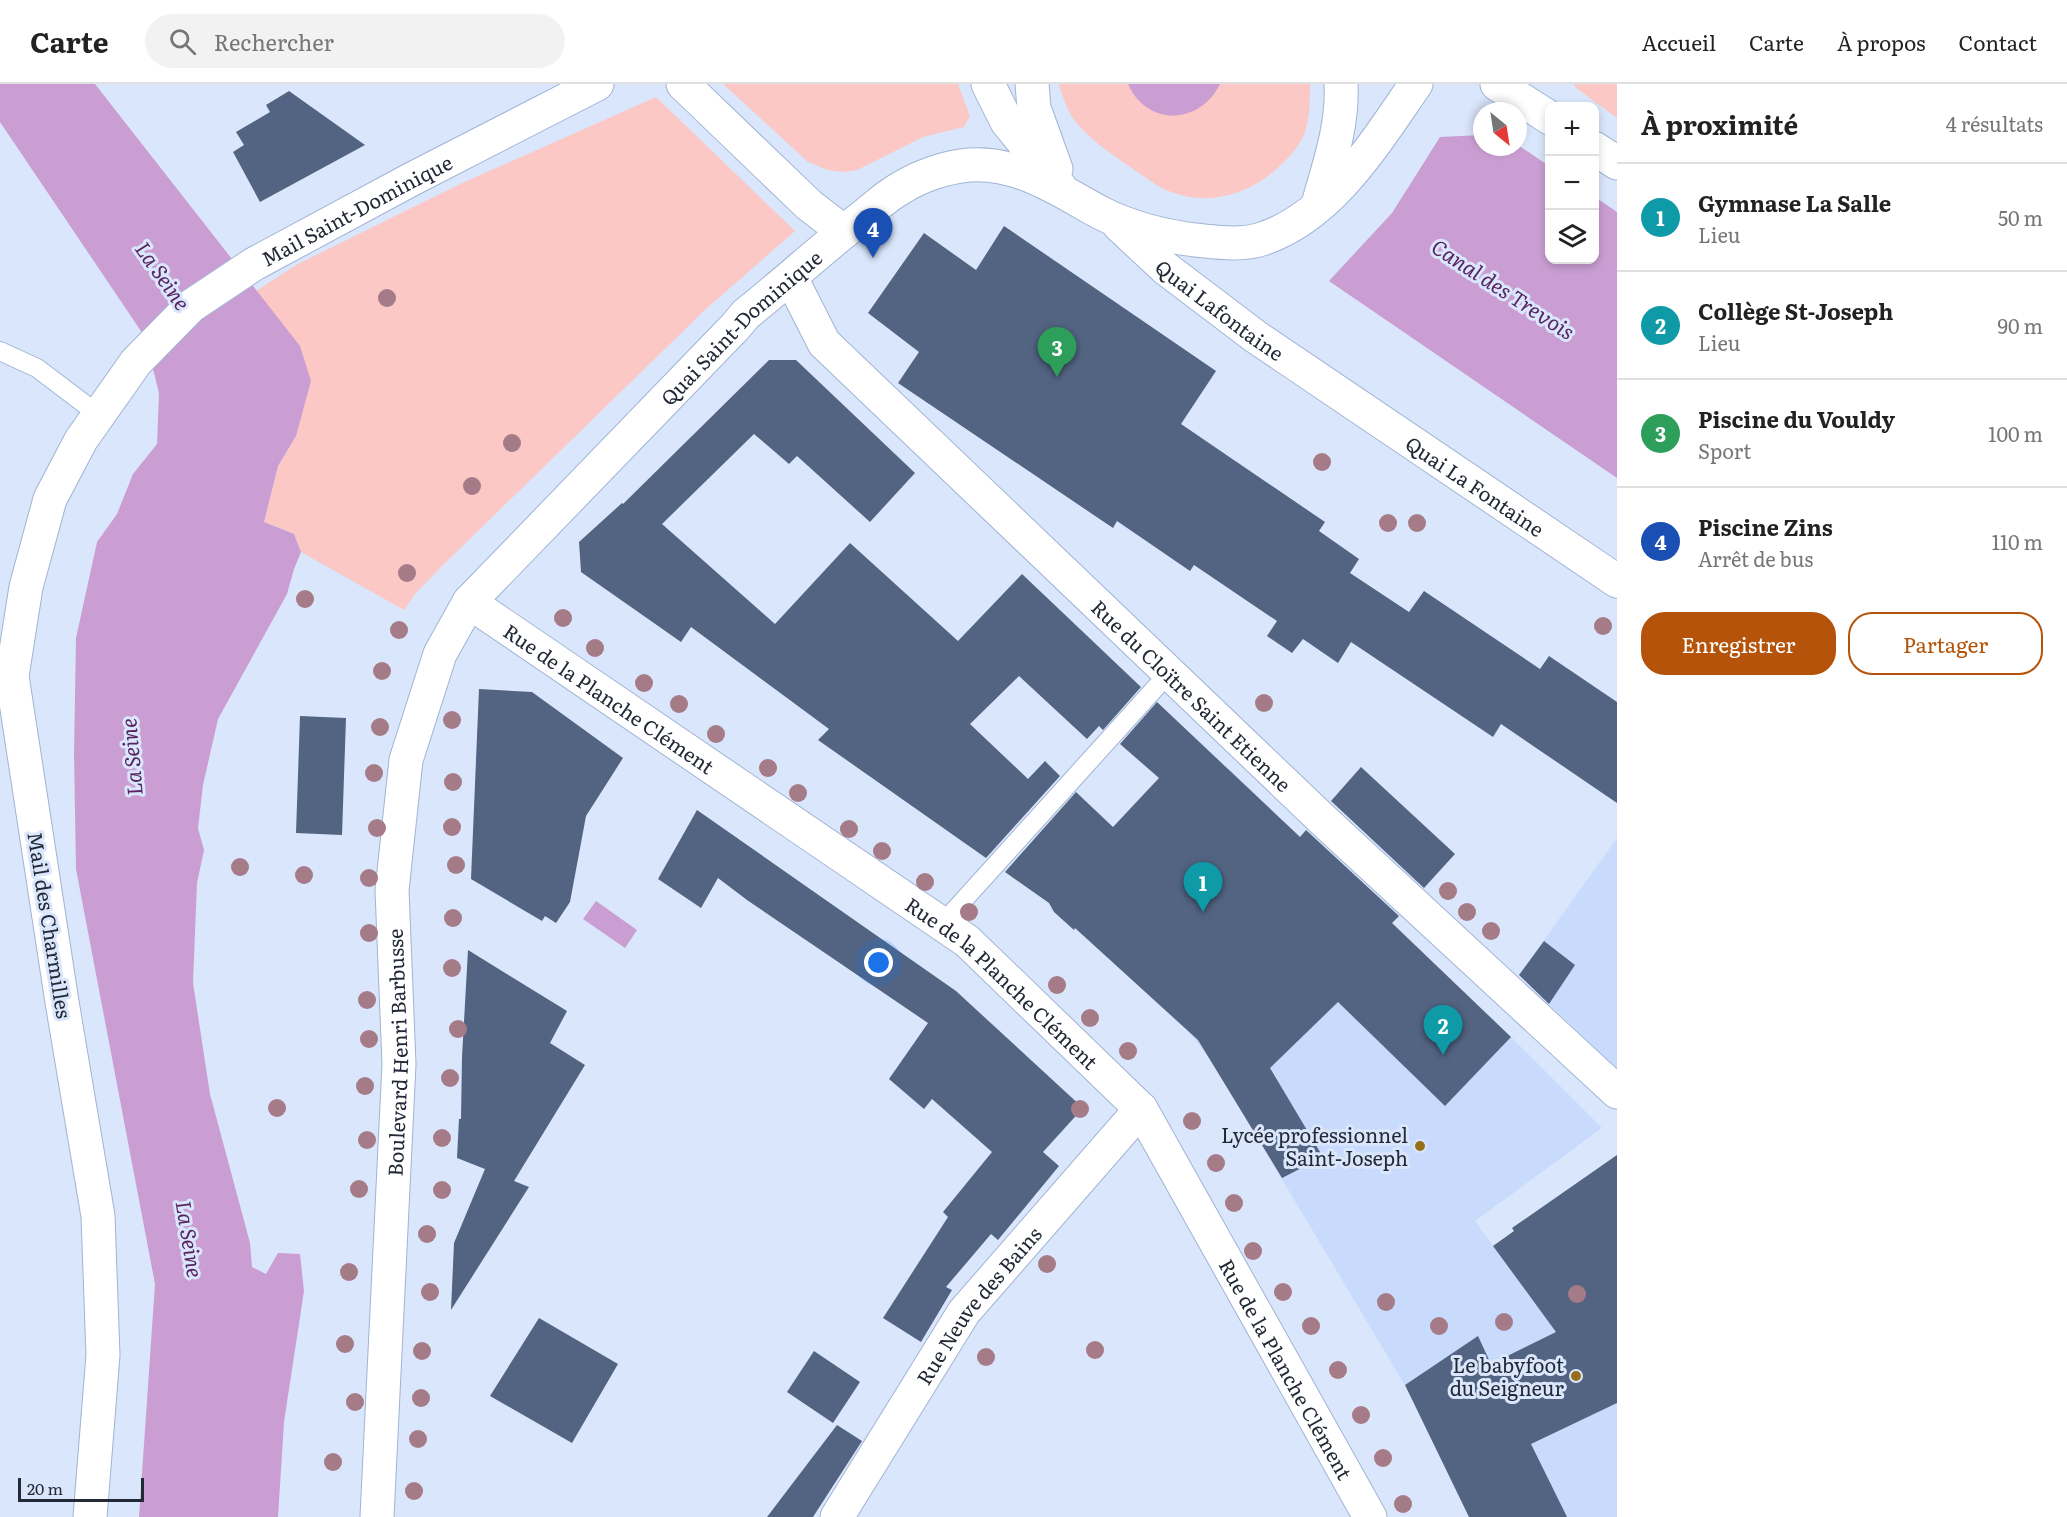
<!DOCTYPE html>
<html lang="fr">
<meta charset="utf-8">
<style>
body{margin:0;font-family:Literata,serif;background:#f2f2f2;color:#222}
.controls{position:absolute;right:18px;top:18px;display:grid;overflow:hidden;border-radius:12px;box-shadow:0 3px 9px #0003}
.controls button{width:54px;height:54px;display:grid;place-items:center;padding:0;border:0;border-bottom:2px solid #e0e0e0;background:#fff;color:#222;font:30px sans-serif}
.compass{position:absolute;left:1473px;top:18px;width:54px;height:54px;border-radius:50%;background:#fff;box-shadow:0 3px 9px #0003;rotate:150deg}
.scale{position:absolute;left:18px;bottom:15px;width:126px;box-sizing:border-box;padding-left:6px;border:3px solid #232a37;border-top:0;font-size:16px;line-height:21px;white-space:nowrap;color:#232a37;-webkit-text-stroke:4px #dae6fb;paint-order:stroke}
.you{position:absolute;left:879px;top:879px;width:21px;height:21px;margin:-15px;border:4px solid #fff;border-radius:50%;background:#1a73e8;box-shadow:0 0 0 9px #1a73e833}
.badge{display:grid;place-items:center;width:39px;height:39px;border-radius:50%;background:#b45309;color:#fff;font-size:20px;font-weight:700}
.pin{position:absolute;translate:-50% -50px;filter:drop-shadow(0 2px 3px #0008)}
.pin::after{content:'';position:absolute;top:32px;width:21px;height:18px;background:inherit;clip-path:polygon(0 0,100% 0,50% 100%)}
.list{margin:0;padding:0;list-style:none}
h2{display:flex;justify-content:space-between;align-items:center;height:78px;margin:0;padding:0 24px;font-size:26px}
h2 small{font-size:20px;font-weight:400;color:#767676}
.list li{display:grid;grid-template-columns:39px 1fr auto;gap:18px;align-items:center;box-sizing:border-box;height:108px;padding:0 24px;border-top:2px solid #e0e0e0}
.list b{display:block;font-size:22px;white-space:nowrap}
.list p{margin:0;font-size:20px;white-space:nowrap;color:#767676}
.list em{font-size:20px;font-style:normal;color:#767676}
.actions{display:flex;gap:12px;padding:18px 24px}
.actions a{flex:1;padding:14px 0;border:2px solid #b45309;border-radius:24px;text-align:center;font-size:21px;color:#b45309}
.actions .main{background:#b45309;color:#fff}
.icon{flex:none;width:33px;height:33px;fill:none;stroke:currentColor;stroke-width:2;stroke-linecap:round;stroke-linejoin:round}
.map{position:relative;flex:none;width:1617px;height:1433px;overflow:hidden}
header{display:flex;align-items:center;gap:36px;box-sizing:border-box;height:84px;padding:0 30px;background:#fff;border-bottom:2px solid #e0e0e0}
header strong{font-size:28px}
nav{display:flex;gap:33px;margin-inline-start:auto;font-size:21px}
.search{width:420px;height:54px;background:#f2f2f2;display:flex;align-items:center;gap:15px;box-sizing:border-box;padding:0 21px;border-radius:33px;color:#767676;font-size:22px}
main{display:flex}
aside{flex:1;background:#fff}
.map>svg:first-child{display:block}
.built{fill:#c8dbfc}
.green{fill:#fbc8c6}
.water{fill:#ca9ed2}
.building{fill:#526482}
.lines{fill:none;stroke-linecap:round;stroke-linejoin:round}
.service-casing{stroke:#a0b4d5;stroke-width:20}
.minor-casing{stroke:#a0b4d5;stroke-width:35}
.tertiary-casing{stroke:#a0b4d5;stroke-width:35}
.secondary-casing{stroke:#a0b4d5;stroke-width:35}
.service{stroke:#fff;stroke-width:18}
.minor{stroke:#fff;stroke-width:33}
.tertiary{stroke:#fff;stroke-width:33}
.secondary{stroke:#fff;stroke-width:33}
.tree{fill:#a57b87}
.poi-dot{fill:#966e19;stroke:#dae6fb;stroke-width:2}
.labels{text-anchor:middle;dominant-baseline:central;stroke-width:6;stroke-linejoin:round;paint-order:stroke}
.street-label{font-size:20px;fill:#232a37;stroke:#dae6fb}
.poi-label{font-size:20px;fill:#232a37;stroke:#dae6fb;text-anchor:end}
.water-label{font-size:21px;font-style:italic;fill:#5a2463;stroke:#dae6fb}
</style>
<header>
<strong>Carte</strong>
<div class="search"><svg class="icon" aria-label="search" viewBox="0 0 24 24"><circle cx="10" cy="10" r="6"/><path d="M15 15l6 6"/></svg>Rechercher</div>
<nav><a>Accueil</a><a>Carte</a><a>À propos</a><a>Contact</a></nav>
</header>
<main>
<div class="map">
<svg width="1617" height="1433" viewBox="0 0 1617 1433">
<rect width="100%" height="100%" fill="#dae6fb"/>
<!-- built -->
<path class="built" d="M 1227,683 L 1511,953 L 1602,1044 L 1475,1137 L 1531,1215 L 1617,1154 L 1617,1433 L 1469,1433 L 1406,1303 L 1212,978 L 1189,948 L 1075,844 Z
M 1617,754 L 1617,985 L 1519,891 Z"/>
<!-- green -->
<path class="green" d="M 723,0 L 958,0 L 970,32 L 964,43 L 923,53 L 857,86 L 843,88 L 828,86 L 808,78 Z
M 1059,0 L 1310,0 C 1310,44 1307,59 1273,88 C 1242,114 1200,123 1162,104 C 1149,97 1137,87 1124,79 C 1108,67 1088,54 1075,37 C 1068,28 1064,15 1060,5 Z
M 1574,0 L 1617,0 L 1617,34 L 1576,4 Z
M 656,13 L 795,147 L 707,224 L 444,480 L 415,510 L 404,526 L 301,468 L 294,450 L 264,438 L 278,382 L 296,352 L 269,224 L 256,207 L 298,180 L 460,100 Z"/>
<!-- water -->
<path class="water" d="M 0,0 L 95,0 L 300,262 L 311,297 L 296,352 L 278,382 L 264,438 L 294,450 L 301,468 L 294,485 L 287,510 L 218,635 L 203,701 L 198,744 L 204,766 L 197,799 L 193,899 L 210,1010 L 250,1159 L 252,1183 L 266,1190 L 278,1169 L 300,1170 L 304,1207 L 284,1338 L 278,1433 L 139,1433 L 155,1200 L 76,785 L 74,670 L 76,554 L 97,458 L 117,430 L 133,390 L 157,360 L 159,309 L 145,253 L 0,38 Z
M 1128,0 L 1220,0 C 1200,41 1147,43 1128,0 Z
M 1482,51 L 1482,63 L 1518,63 L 1518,61 L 1549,82 L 1550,176 L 1594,176 L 1595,113 L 1617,128 L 1617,394 L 1329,197 L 1392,129 L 1440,53 Z
M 596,817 L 637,846 L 625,864 L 583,835 Z"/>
<!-- building -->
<path class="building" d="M 289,7 L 365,61 L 260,118 L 233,68 L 244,61 L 236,48 L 270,28 L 266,21 Z
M 1004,142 L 1216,287 L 1181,340 L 1325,438 L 1319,447 L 1359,475 L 1350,489 L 1409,528 L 1424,507 L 1540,585 L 1549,572 L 1617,618 L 1617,719 L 1501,640 L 1493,653 L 1351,558 L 1338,579 L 1303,555 L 1292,569 L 1267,552 L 1277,537 L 1194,481 L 1190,487 L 1117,437 L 1113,444 L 898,299 L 919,268 L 868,229 L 924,149 L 976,186 Z
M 769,276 L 796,276 L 915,389 L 870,438 L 797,372 L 789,380 L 754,350 L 662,440 L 775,540 L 850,459 L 958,557 L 1022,490 L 1141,603 L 1103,646 L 1099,642 L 1087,655 L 1019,592 L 970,640 L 1028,695 L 1045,677 L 1060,692 L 986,774 L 818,656 L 829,645 L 691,543 L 681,558 L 581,488 L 579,458 L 622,419 L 623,420 Z
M 479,605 L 532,608 L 623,674 L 586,732 L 570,818 L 556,839 L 545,832 L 542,837 L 471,795 Z
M 1157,618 L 1300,753 L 1306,746 L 1399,832 L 1392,839 L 1511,953 L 1445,1022 L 1338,918 L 1270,984 L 1323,1073 L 1282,1094 L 1198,956 L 1075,844 L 1074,846 L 1054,828 L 1049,819 L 1005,788 L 1076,708 L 1113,743 L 1159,694 L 1120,660 Z
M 300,632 L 346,634 L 342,751 L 296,749 Z
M 1361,683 L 1455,770 L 1424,804 L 1331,717 Z
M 697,726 L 956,907 L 1083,1024 L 1043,1068 L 1059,1082 L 998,1156 L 991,1150 L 946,1203 L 952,1206 L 921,1258 L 883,1234 L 948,1133 L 943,1128 L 992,1068 L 932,1015 L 924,1025 L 889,995 L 928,939 L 747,816 L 718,794 L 701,824 L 658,795 Z
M 1544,857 L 1575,881 L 1549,920 L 1519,891 Z
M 468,866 L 567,927 L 550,959 L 585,981 L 514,1097 L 529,1103 L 451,1226 L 454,1159 L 485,1085 L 457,1074 L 459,1035 L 461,1035 L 462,973 Z
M 1617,1071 L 1617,1319 L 1531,1360 L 1567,1433 L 1469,1433 L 1405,1301 L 1478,1252 L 1491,1280 L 1556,1248 L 1493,1162 L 1514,1147 L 1512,1144 Z
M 539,1234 L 618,1280 L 572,1359 L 490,1312 Z
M 814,1267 L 860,1298 L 833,1339 L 787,1308 Z
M 837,1341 L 862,1357 L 813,1433 L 767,1433 Z"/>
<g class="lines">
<defs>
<path id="service" d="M 0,267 L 37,284 L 99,331
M 942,840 L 1168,590"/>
<g id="minor">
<path id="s1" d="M 791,194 L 824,259 L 1323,736 L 1617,1008"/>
<path id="s2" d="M 469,518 L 967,857 L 1141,1025 L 1370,1433"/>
<path id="s3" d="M 837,1433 L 964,1228 L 1141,1025"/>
</g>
<path id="tertiary" d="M 683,0 L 809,121 L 844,148"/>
<g id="secondary">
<path d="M 988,0 L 1007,38 L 1060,103"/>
<path d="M 1032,0 L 1034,24 L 1056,85"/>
<path d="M 1497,0 L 1550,34"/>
<path d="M 1594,64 L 1617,79"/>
<path d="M 1319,117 C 1330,78 1343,41 1341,0"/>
<path id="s4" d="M 1119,141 L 1165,184 L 1256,253 L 1617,497"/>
<path id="s5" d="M 90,1433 L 103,1271 L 98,1132 L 62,918 L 12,592 L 26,503 L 50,415 L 81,356 L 136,278 L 191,222 L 254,180 L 412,95 L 597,0"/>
<path id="s6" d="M 377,1433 L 399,980 L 392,806 L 406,676 L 440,570 L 469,518 L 735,243 L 746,230 C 786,198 824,163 865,131 C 876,122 888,111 901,104 C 920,92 946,83 969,81 C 1017,77 1059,106 1099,128 C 1128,143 1163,152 1195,156 C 1216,158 1241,162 1262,155 C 1332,132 1376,57 1416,0"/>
</g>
</defs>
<!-- service casing -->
<use href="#service" class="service-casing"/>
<!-- minor casing -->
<use href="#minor" class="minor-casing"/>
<!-- tertiary casing -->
<use href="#tertiary" class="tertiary-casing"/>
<!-- secondary casing -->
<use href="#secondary" class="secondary-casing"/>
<!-- service -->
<use href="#service" class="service"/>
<!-- minor -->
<use href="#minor" class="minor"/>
<!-- tertiary -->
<use href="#tertiary" class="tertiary"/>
<!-- secondary -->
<use href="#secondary" class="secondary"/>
</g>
<!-- trees -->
<g class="tree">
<circle cx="387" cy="214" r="9"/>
<circle cx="512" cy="359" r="9"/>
<circle cx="1322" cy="378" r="9"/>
<circle cx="472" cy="402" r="9"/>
<circle cx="1388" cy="439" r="9"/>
<circle cx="1417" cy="439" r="9"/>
<circle cx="407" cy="489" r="9"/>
<circle cx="305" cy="515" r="9"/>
<circle cx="563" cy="534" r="9"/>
<circle cx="1603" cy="542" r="9"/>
<circle cx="399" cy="546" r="9"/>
<circle cx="595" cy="564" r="9"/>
<circle cx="382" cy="587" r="9"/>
<circle cx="644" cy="599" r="9"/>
<circle cx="1264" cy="619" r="9"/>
<circle cx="679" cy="620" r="9"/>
<circle cx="452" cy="636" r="9"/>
<circle cx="380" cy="643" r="9"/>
<circle cx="716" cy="650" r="9"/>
<circle cx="768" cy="684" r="9"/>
<circle cx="374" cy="689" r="9"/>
<circle cx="453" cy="698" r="9"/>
<circle cx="798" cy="709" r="9"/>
<circle cx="452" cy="743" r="9"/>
<circle cx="377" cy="744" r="9"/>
<circle cx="849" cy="745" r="9"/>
<circle cx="882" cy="767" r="9"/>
<circle cx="456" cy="781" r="9"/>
<circle cx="240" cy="783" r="9"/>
<circle cx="304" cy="791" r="9"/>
<circle cx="369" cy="794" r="9"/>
<circle cx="925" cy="798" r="9"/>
<circle cx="1448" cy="807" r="9"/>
<circle cx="969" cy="828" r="9"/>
<circle cx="1467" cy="828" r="9"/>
<circle cx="453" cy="834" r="9"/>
<circle cx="1491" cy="847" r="9"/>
<circle cx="369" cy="849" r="9"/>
<circle cx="452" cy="884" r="9"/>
<circle cx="1057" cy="901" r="9"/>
<circle cx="367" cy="916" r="9"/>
<circle cx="1090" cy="934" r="9"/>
<circle cx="458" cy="945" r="9"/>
<circle cx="369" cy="955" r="9"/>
<circle cx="1128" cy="967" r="9"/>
<circle cx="450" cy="994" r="9"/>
<circle cx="365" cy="1002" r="9"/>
<circle cx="277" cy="1024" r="9"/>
<circle cx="1080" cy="1025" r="9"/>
<circle cx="1192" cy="1037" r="9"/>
<circle cx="442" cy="1054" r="9"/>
<circle cx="367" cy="1056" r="9"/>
<circle cx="1216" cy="1079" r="9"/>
<circle cx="359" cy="1105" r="9"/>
<circle cx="442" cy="1106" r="9"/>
<circle cx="1234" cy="1119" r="9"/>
<circle cx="427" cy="1150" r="9"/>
<circle cx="1253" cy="1167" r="9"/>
<circle cx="1047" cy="1180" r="9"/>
<circle cx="349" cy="1188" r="9"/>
<circle cx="430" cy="1208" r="9"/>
<circle cx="1283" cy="1208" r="9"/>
<circle cx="1577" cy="1210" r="9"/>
<circle cx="1386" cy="1218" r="9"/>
<circle cx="1504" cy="1238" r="9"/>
<circle cx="1311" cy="1242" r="9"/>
<circle cx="1439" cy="1242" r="9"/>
<circle cx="345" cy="1260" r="9"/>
<circle cx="1095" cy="1266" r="9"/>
<circle cx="422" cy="1267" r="9"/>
<circle cx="986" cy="1273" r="9"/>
<circle cx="1338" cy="1286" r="9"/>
<circle cx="421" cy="1314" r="9"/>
<circle cx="355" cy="1318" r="9"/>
<circle cx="1361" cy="1331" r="9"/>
<circle cx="418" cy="1355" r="9"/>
<circle cx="1383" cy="1374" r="9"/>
<circle cx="333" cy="1378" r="9"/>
<circle cx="414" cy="1407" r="9"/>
<circle cx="1403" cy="1420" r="9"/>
</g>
<!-- markers -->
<g class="poi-dot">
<circle cx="1420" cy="1062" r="6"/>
<circle cx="1576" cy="1292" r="6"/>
</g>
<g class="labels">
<!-- street labels -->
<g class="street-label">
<text stroke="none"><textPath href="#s5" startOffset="1462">Mail Saint-Dominique</textPath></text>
<text stroke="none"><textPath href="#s4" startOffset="132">Quai Lafontaine</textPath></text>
<text stroke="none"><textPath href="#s6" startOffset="1316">Quai Saint-Dominique</textPath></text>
<text stroke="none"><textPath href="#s4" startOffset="442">Quai La Fontaine</textPath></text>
<text stroke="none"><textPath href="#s1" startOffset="582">Rue du Cloïtre Saint Etienne</textPath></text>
<text stroke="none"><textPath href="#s2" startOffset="170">Rue de la Planche Clément</textPath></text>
<text transform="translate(51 841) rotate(81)">Mail des Charmilles</text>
<text stroke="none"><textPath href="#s2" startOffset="656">Rue de la Planche Clément</textPath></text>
<text stroke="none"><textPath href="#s6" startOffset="465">Boulevard Henri Barbusse</textPath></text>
<text stroke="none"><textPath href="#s3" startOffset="255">Rue Neuve des Bains</textPath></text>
<text stroke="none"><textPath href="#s2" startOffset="1142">Rue de la Planche Clément</textPath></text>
</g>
<!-- poi labels -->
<g class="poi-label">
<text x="1408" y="1050">Lycée professionnel<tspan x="1408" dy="23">Saint-Joseph</tspan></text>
<text x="1564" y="1280">Le babyfoot<tspan x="1564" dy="23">du Seigneur</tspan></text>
</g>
<!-- water labels -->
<g class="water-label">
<text transform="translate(164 191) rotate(55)">La Seine</text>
<text transform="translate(1504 204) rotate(33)">Canal des Trevois</text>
<text transform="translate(130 673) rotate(-95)">La Seine</text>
<text transform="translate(191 1155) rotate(81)">La Seine</text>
</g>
</g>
</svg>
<div class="controls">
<button>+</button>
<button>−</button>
<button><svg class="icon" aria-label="layers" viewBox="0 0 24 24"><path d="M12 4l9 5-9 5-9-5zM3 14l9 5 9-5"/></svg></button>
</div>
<svg class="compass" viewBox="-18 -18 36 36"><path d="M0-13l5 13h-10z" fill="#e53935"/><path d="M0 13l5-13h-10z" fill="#767676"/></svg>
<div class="scale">20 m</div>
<div class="you"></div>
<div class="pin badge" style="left:1203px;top:828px;background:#0f9aa8">1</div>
<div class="pin badge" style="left:1443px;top:971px;background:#0f9aa8">2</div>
<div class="pin badge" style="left:1057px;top:293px;background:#2e9e5b">3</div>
<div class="pin badge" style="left:873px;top:174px;background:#1a4fb4">4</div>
</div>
<aside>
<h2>À proximité<small>4 résultats</small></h2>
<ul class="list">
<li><span class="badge" style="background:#0f9aa8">1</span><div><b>Gymnase La Salle</b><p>Lieu</p></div><em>50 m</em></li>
<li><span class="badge" style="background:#0f9aa8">2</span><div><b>Collège St-Joseph</b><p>Lieu</p></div><em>90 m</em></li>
<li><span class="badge" style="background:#2e9e5b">3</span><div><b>Piscine du Vouldy</b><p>Sport</p></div><em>100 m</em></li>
<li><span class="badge" style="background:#1a4fb4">4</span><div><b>Piscine Zins</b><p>Arrêt de bus</p></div><em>110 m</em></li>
</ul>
<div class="actions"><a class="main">Enregistrer</a><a>Partager</a></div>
</aside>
</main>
